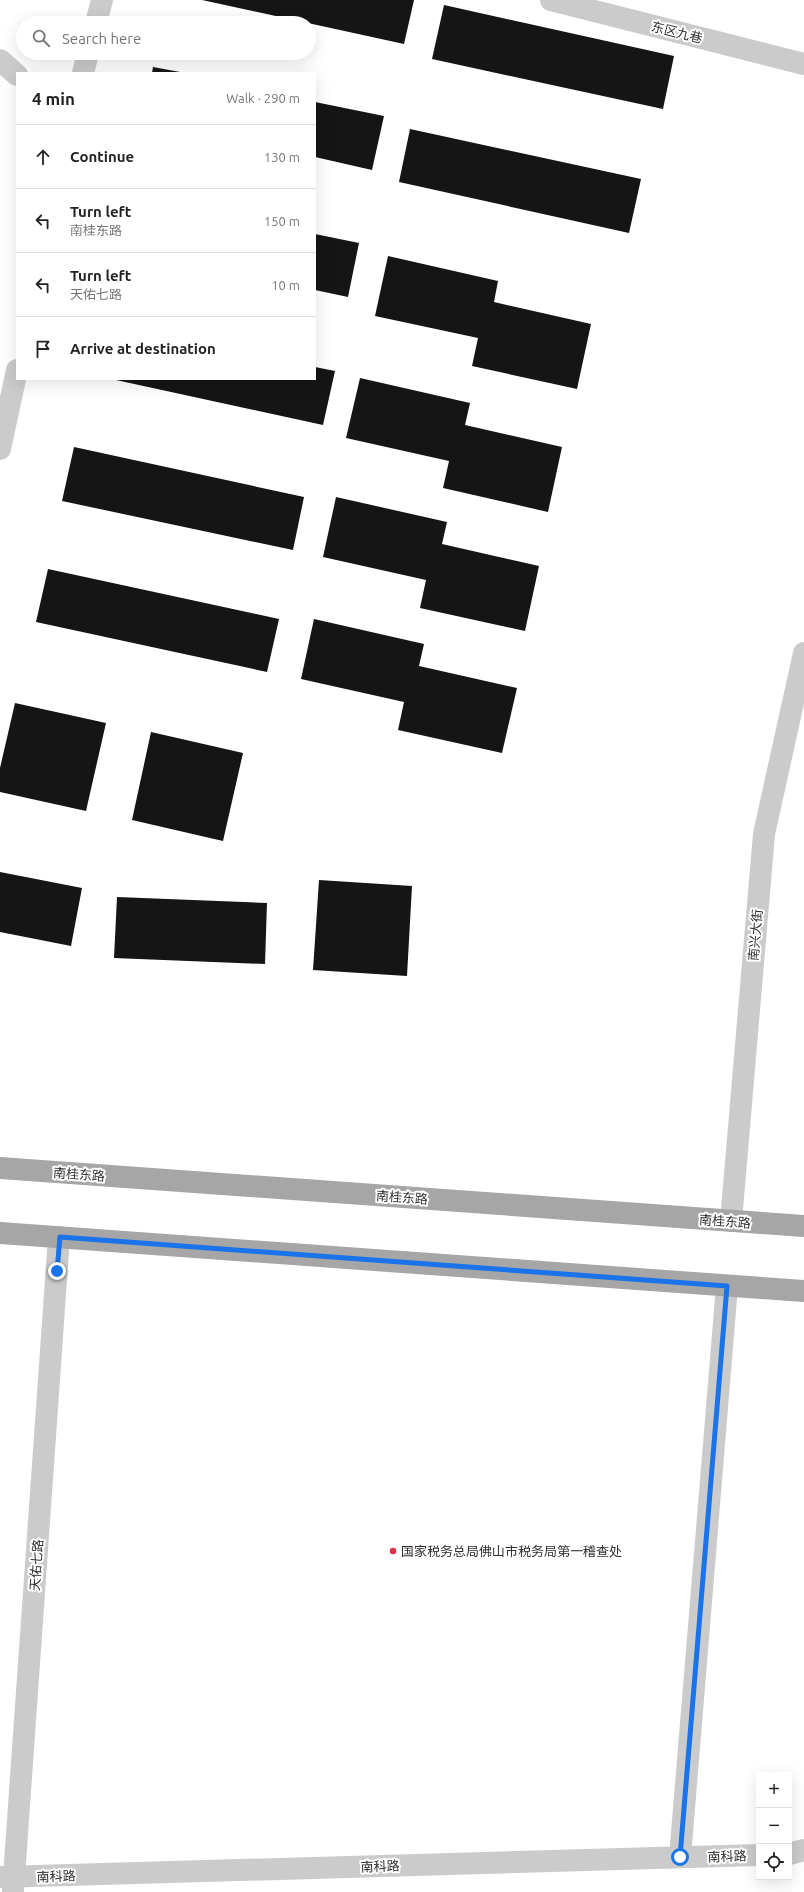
<!DOCTYPE html>
<meta charset="utf-8">
<style>
body{margin:0;font-family:Ubuntu,"Noto Sans SC",sans-serif;background:#f6f6f6;color:#222}
.controls{position:absolute;right:12px;bottom:12px;display:grid;overflow:hidden;border-radius:0px;box-shadow:0 4px 16px #0002}
.controls button{width:36px;height:36px;display:grid;place-items:center;padding:0;border:0;border-bottom:1px solid #e0e0e0;background:#fff;color:#222;font:20px sans-serif}
.stop{position:absolute;width:12px;height:12px;margin:-9px;border:3px solid #1a73e8;border-radius:50%;background:#fff}
.stop.end{background:#1a73e8;border-color:#fff;box-shadow:0 1px 4px #0008}
.list{margin:0;padding:0;list-style:none}
h2{display:flex;justify-content:space-between;align-items:center;height:52px;margin:0;padding:0 16px;font-size:17px}
h2 small{font-size:13px;font-weight:400;color:#767676}
.list li{display:grid;grid-template-columns:26px 1fr auto;gap:12px;align-items:center;box-sizing:border-box;height:64px;padding:0 16px;border-top:1px solid #e0e0e0}
.list b{display:block;font-size:15px;white-space:nowrap}
.list p{margin:0;font-size:13px;white-space:nowrap;color:#767676}
.list em{font-size:13px;font-style:normal;color:#767676}
.icon{flex:none;width:22px;height:22px;fill:none;stroke:currentColor;stroke-width:2;stroke-linecap:round;stroke-linejoin:round}
.map{position:relative;flex:none;width:804px;height:1892px;overflow:hidden}
.search{position:absolute;background:#fff;box-shadow:0 4px 16px #0002;left:16px;top:16px;width:300px;height:44px;display:flex;align-items:center;gap:10px;box-sizing:border-box;padding:0 14px;border-radius:22px;color:#767676;font-size:15px}
.panel{position:absolute;background:#fff;box-shadow:0 4px 16px #0002;left:16px;top:72px;width:300px;height:308px;border-radius:0px}
.map>svg:first-child{display:block}
.building{fill:#151515}
.lines{fill:none;stroke-linecap:round;stroke-linejoin:round}
.minor{stroke:#cbcbcb;stroke-width:22}
.major{stroke:#a6a6a6;stroke-width:22}
.route{stroke:#1a73e8;stroke-width:5}
.poi-dot{fill:#e63048;stroke:#fff;stroke-width:1.5}
.labels{text-anchor:middle;dominant-baseline:central;stroke-width:4;stroke-linejoin:round;paint-order:stroke}
.street-label{font-size:13px;fill:#2e2e2e;stroke:#fff}
.poi-label{font-size:13px;fill:#2e2e2e;stroke:#fff;text-anchor:start}
</style>
<div class="map">
<svg width="804" height="1892" viewBox="0 0 804 1892">
<rect width="100%" height="100%" fill="#fff"/>
<!-- building -->
<path class="building" d="M 202,0 L 414,0 L 404,44 Z
M 444,5 L 674,56 L 663,109 L 432,59 Z
M 153,67 L 180,72 L 180,73 L 152,73 Z
M 315,102 L 384,116 L 372,170 L 315,157 Z
M 410,129 L 641,179 L 629,233 L 399,182 Z
M 315,234 L 359,243 L 348,297 L 315,290 Z
M 388,256 L 498,281 L 494,302 L 591,324 L 577,389 L 472,366 L 478,338 L 375,316 Z
M 315,367 L 335,371 L 323,425 L 116,380 L 315,379 Z
M 360,378 L 470,403 L 465,425 L 562,447 L 548,512 L 443,488 L 449,461 L 346,438 Z
M 74,447 L 304,497 L 293,550 L 62,501 Z
M 336,497 L 447,522 L 442,544 L 539,566 L 525,631 L 420,608 L 426,580 L 323,557 Z
M 48,569 L 279,619 L 267,672 L 36,622 Z
M 314,619 L 424,644 L 419,666 L 517,688 L 502,753 L 398,730 L 404,702 L 301,679 Z
M 15,703 L 106,723 L 86,811 L 0,792 L 0,768 Z
M 151,732 L 243,753 L 223,841 L 132,820 Z
M 0,872 L 82,888 L 71,946 L 0,932 Z
M 319,880 L 412,886 L 407,976 L 313,970 Z
M 117,897 L 267,903 L 265,964 L 114,958 Z"/>
<g class="lines">
<!-- minor -->
<path class="minor" d="M 551,0 L 804,64
M 96,23 L 102,0
M 0,60 L 17,75
M 83,73 L 88,53
M 0,449 L 17,370
M 731,1221 L 764,834 L 804,653
M 789,1854 L 804,1850
M 680,1857 L 727,1286
M 0,1877 L 759,1855
M 13,1891 L 59,1237"/>
<!-- major -->
<path class="major" d="M 0,1168 L 804,1226
M 0,1233 L 804,1291"/>
</g>
<g class="lines">
<!-- route -->
<path class="route" d="M 57,1271 L 60,1237 L 727,1286 L 680,1857"/>
</g>
<!-- markers -->
<circle class="poi-dot" cx="393" cy="1551" r="4"/>
<g class="labels">
<!-- street labels -->
<g class="street-label">
<text transform="translate(677 32) rotate(14)">东区九巷</text>
<text transform="translate(755 935) rotate(-85)">南兴大街</text>
<text transform="translate(79 1174) rotate(4)">南桂东路</text>
<text transform="translate(402 1197) rotate(4)">南桂东路</text>
<text transform="translate(725 1221) rotate(4)">南桂东路</text>
<text transform="translate(36 1565) rotate(-86)">天佑七路</text>
<text transform="translate(727 1856) rotate(-2)">南科路</text>
<text transform="translate(380 1866) rotate(-2)">南科路</text>
<text transform="translate(56 1876) rotate(-2)">南科路</text>
</g>
<!-- poi labels -->
<g class="poi-label">
<text x="401" y="1551">国家税务总局佛山市税务局第一稽查处</text>
</g>
</g>
</svg>
<div class="controls">
<button>+</button>
<button>−</button>
<button><svg class="icon" aria-label="locate" viewBox="0 0 24 24"><circle cx="12" cy="12" r="6"/><path d="M12 2v4M12 18v4M2 12h4M18 12h4"/></svg></button>
</div>
<div class="stop" style="left:680px;top:1857px"></div>
<div class="stop end" style="left:57px;top:1271px"></div>
<div class="search"><svg class="icon" aria-label="search" viewBox="0 0 24 24"><circle cx="10" cy="10" r="6"/><path d="M15 15l6 6"/></svg>Search here</div>
<section class="panel">
<h2>4 min<small>Walk · 290 m</small></h2>
<ul class="list">
<li><svg class="icon" aria-label="ahead" viewBox="0 0 24 24"><path d="M12 20V5M6 11l6-6 6 6"/></svg><div><b>Continue</b></div><em>130 m</em></li>
<li><svg class="icon" aria-label="left" viewBox="0 0 24 24"><path d="M17 20v-9H6M10 6l-5 5 5 5"/></svg><div><b>Turn left</b><p>南桂东路</p></div><em>150 m</em></li>
<li><svg class="icon" aria-label="left" viewBox="0 0 24 24"><path d="M17 20v-9H6M10 6l-5 5 5 5"/></svg><div><b>Turn left</b><p>天佑七路</p></div><em>10 m</em></li>
<li><svg class="icon" aria-label="arrive" viewBox="0 0 24 24"><path d="M6 21V4h12l-3 4 3 4H6"/></svg><div><b>Arrive at destination</b></div></li>
</ul>
</section>
</div>
